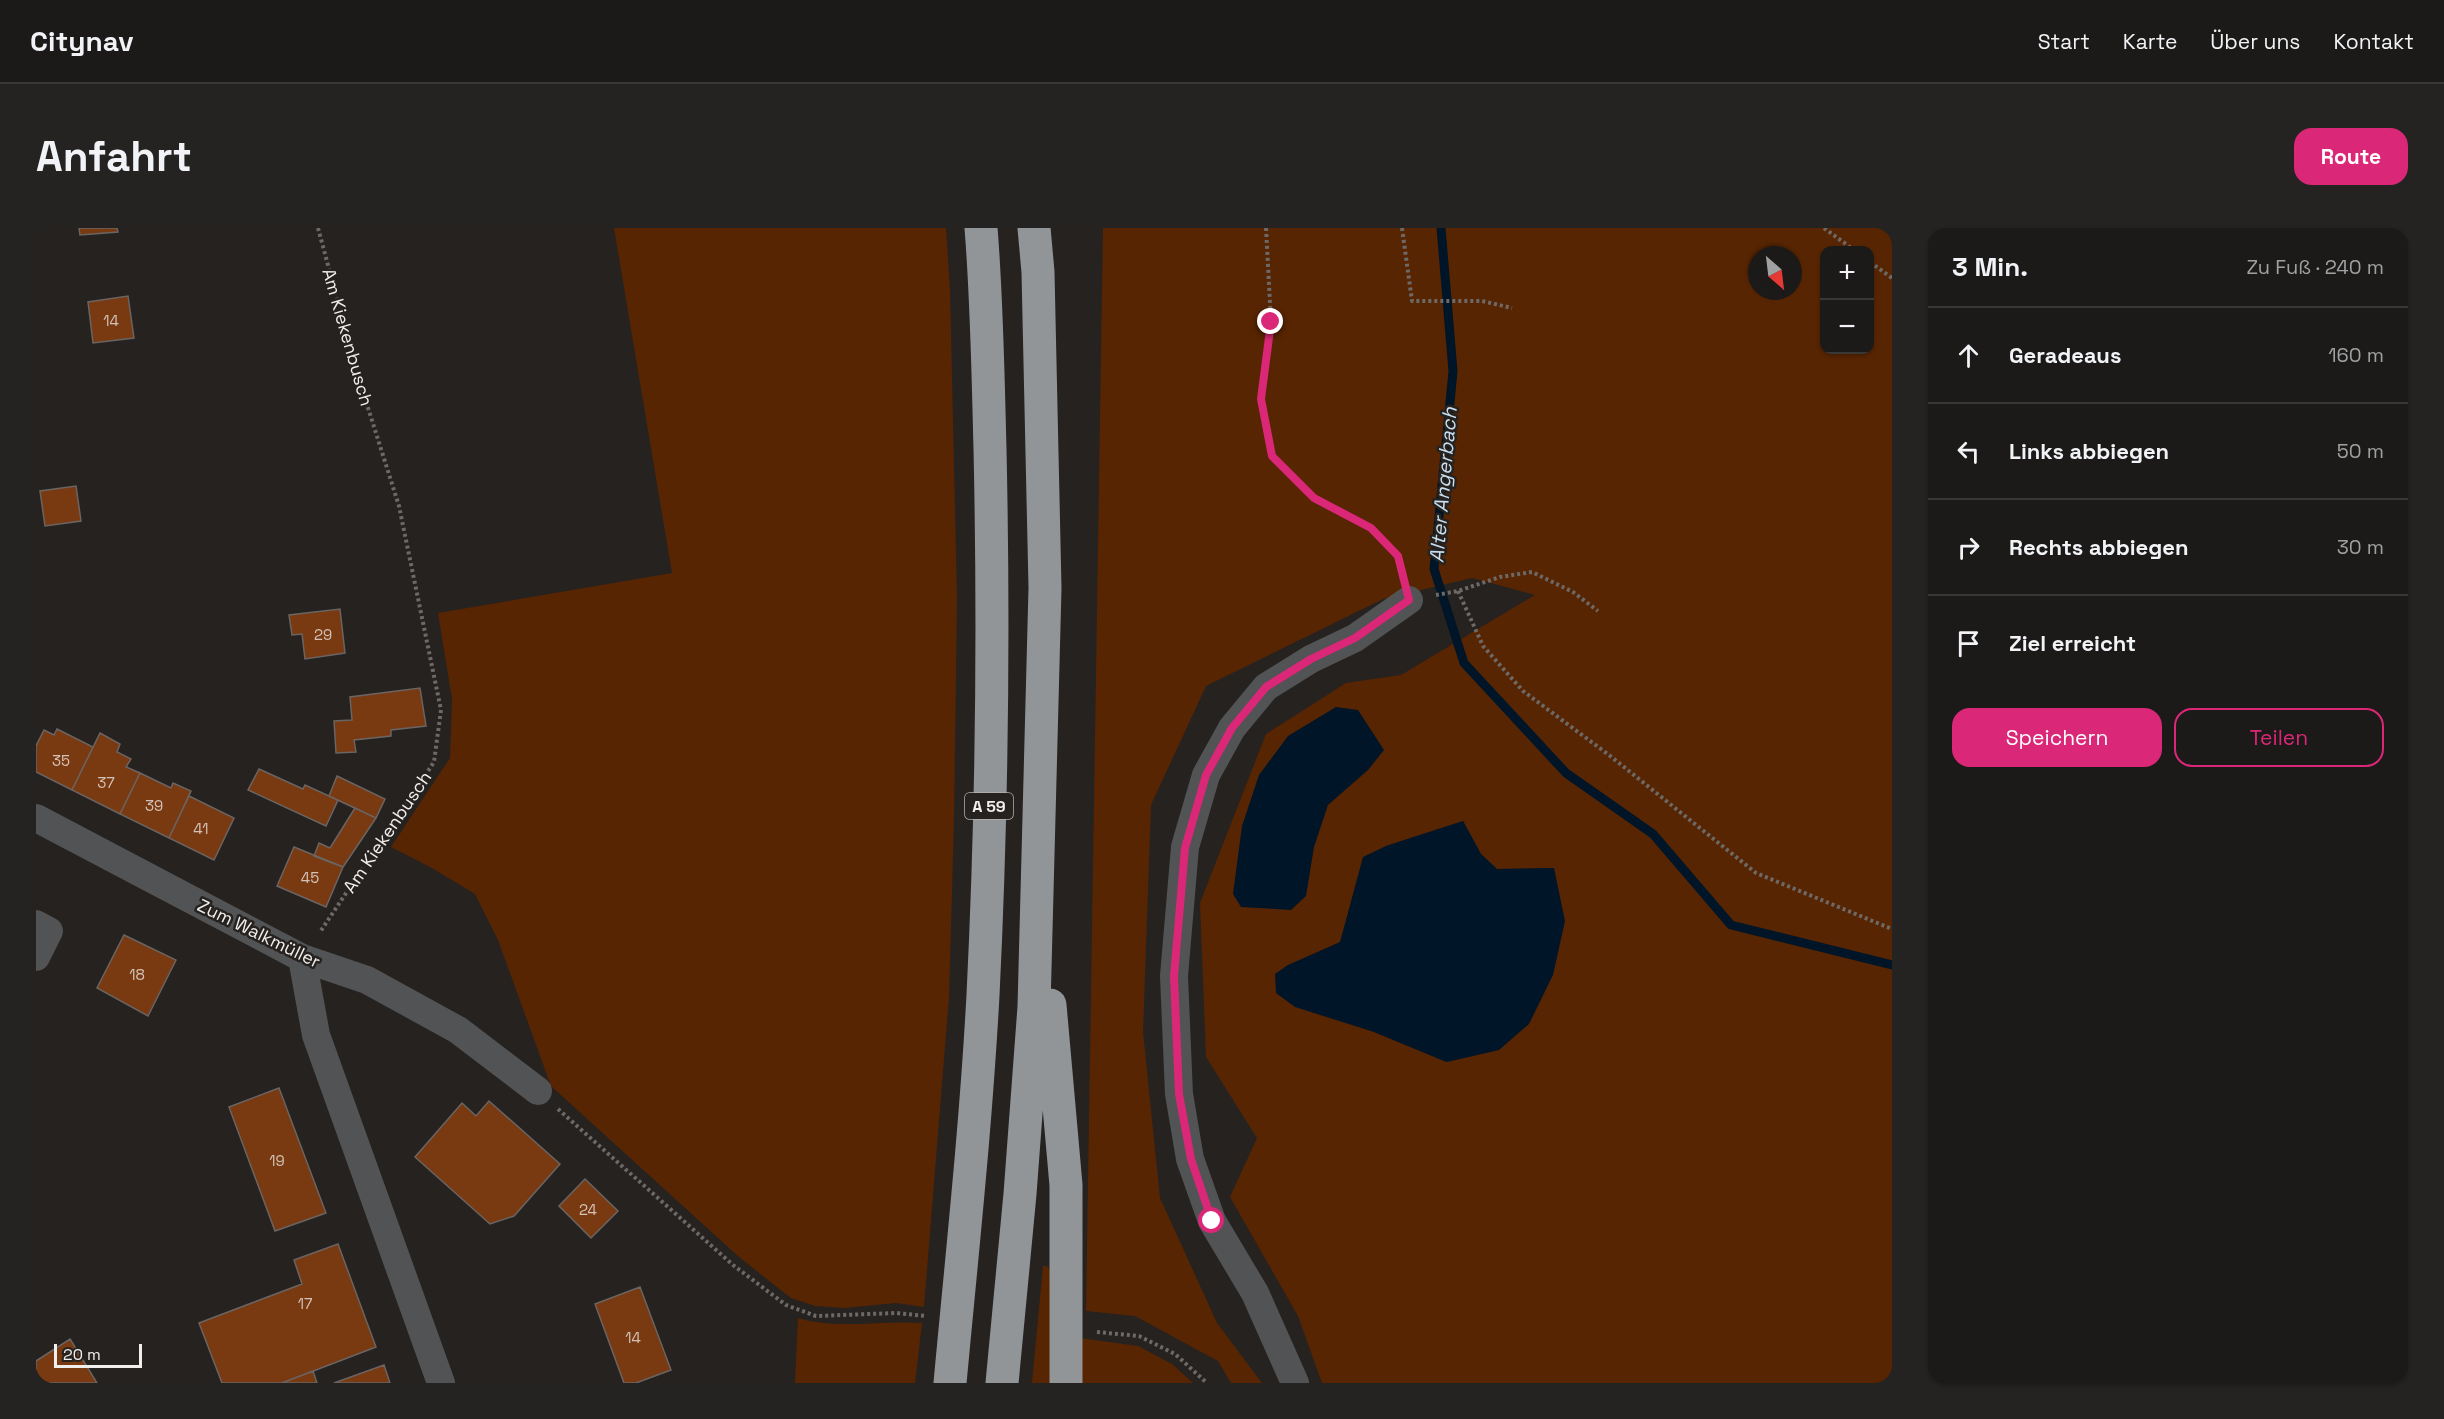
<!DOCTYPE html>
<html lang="de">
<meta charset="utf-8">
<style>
body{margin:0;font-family:"Space Grotesk",sans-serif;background:#252321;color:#f1f3f6}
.controls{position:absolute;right:18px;top:18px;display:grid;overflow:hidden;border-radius:12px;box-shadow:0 2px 4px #0004}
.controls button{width:54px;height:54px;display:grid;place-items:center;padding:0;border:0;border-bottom:2px solid #3a3837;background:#1c1a18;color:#f1f3f6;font:30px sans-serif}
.compass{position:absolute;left:1712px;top:18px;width:54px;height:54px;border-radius:50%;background:#1c1a18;box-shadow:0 2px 4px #0004;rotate:152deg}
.scale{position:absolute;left:18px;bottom:15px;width:88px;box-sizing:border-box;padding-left:6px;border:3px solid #f1efed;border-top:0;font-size:16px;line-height:21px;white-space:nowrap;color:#f1efed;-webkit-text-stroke:4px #262220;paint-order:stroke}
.stop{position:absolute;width:18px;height:18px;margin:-14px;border:4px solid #db2777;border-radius:50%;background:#fff}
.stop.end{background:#db2777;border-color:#fff;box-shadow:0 2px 6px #0008}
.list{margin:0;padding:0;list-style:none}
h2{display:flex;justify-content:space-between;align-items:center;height:78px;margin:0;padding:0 24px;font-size:26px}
h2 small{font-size:20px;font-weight:400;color:#a0a1a2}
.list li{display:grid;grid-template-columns:39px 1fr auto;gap:18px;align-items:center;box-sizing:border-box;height:96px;padding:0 24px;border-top:2px solid #3a3837}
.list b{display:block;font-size:22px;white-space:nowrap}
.list em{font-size:20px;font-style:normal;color:#a0a1a2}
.actions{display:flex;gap:12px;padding:18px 24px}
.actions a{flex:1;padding:14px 0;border:2px solid #db2777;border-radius:18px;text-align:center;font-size:21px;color:#db2777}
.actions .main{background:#db2777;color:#fff}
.icon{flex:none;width:33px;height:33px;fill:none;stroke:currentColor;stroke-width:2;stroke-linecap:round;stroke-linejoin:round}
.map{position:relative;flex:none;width:1856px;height:1155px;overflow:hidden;border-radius:18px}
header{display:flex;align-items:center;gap:36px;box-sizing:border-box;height:84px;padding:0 30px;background:#1c1a18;border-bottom:2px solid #3a3837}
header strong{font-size:28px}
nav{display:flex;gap:33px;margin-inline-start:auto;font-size:21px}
.intro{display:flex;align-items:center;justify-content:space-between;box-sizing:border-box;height:144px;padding:0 36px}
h1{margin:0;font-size:42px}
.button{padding:15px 27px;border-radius:18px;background:#db2777;color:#fff;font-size:21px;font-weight:700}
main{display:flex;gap:36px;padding:0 36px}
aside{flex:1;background:#1c1a18;border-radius:18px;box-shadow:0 2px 4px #0004}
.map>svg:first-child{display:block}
.green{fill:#582502;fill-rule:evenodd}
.water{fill:#001527}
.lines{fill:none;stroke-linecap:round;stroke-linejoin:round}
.stream{stroke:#001527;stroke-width:9}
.building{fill:#793911;stroke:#6a6563;stroke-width:1.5}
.path{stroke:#6d6967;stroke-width:4;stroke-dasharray:3 3;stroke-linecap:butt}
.minor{stroke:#515354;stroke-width:28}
.highway{stroke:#919598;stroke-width:33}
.route{stroke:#db2777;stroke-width:8}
.labels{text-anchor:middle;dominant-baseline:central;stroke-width:5;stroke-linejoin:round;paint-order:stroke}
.number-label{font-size:15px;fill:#d3c2b6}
.shield{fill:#262220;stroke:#b4b2b0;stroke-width:1.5}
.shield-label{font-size:16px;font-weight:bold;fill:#f1efed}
.street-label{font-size:18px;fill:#f1efed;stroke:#262220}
.water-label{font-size:20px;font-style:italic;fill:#c9deee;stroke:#262220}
</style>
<header>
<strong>Citynav</strong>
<nav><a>Start</a><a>Karte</a><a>Über uns</a><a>Kontakt</a></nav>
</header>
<div class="intro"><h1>Anfahrt</h1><a class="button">Route</a></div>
<main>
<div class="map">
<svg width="1856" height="1155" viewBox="0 0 1856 1155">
<rect width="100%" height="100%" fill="#262220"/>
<!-- green -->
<path class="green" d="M 578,0 L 910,0 L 914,62 L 921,370 L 918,592 L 913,769 L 888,1079 L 860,1075 L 808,1080 L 779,1078 L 755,1070 L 703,1029 L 515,858 L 462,712 L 439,666 L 396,640 L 355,619 L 414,530 L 416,471 L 402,385 L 636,345 Z
M 1067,0 L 1856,0 L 1856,1155 L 1286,1155 L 1262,1088 L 1194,969 L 1221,910 L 1170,829 L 1164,675 L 1230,506 L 1310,455 L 1365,447 L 1499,367 L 1436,350 L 1347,371 L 1170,458 L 1115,577 L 1107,804 L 1124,970 L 1181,1095 L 1226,1155 L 1195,1155 L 1182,1133 L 1099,1088 L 1050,1083 ZM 1788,22 L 1834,22 L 1834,122 L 1788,122 ZM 1721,27 L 1757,27 L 1757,63 L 1721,63 ZM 1427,593 L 1445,626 L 1461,641 L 1518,640 L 1410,834 L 1338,804 L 1280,726 L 1304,714 L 1350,618 Z
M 1007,1038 L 1011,1038 L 1014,1043 L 1015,1155 L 996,1155 Z
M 762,1090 C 801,1102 846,1092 886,1095 L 879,1155 L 759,1155 Z
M 1044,1110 L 1102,1118 L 1136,1136 L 1157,1155 L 1043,1155 Z"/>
<!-- water -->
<path class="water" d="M 1300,479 L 1322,482 L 1348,522 L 1332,542 L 1292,577 L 1278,619 L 1270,668 L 1255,682 L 1205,679 L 1197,666 L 1206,598 L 1223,547 L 1252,508 Z
M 1427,593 L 1445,626 L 1461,641 L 1518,640 L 1529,693 L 1517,747 L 1493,796 L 1463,822 L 1411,834 L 1338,804 L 1259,779 L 1240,765 L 1239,746 L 1252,737 L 1304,714 L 1327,629 L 1350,618 Z"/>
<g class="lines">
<!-- stream -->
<path class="stream" d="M 1405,0 L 1417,143 L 1398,341 L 1428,435 L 1530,545 L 1617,606 L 1695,697 L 1856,737"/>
</g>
<!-- building -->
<path class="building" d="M 43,0 L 81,0 L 82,4 L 44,7 Z
M 92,68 L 98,110 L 57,115 L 52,74 Z
M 40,258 L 45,293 L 9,298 L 4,263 Z
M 304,381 L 309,425 L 269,431 L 266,406 L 256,407 L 253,387 Z
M 384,460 L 390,498 L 355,502 L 355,508 L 318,512 L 320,524 L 300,525 L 298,493 L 316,492 L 314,469 Z
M 21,501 L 57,519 L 36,562 L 0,544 L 0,518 L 8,502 L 18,507 Z
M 64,505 L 84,516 L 81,524 L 95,531 L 90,539 L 104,545 L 84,586 L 36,562 Z
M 223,541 L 267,561 L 269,557 L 302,572 L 290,598 L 212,562 Z
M 104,545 L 135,560 L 137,555 L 155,563 L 133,610 L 84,586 Z
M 301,548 L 349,571 L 340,590 L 293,568 Z
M 153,568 L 198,590 L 178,632 L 133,610 Z
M 319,580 L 340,590 L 307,639 L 278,628 L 283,615 L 294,620 Z
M 258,619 L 307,639 L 290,679 L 241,658 Z
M 88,707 L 140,732 L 112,788 L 61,760 Z
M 243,860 L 290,985 L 239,1003 L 193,879 Z
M 453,873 L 524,936 L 478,988 L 454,996 L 379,929 L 426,875 L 440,888 Z
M 549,951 L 582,983 L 555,1010 L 523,978 Z
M 302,1016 L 340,1119 L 246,1155 L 186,1155 L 163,1095 L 266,1056 L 258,1032 Z
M 604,1059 L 635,1142 L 600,1155 L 588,1155 L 559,1076 Z
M 34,1111 L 61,1155 L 0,1155 L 0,1133 Z
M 348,1137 L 354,1155 L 298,1155 Z
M 277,1143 L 281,1155 L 246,1155 Z"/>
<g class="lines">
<!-- path -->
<path class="path" d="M 282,0 L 321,145 L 363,278 L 405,482 L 398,534 L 284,704
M 1230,0 L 1235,94 L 1225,171 L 1236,228 L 1278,270 L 1335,300 L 1362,328 L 1366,345
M 1366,0 L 1376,73 L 1446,73 L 1476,80
M 1788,0 L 1818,22
M 1834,34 L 1856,50
M 1422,363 L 1447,418 L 1487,463 L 1573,527 L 1720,645 L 1856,701
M 1400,367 L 1422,363 L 1464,349 L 1496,344 L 1537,364 L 1562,383
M 522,881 L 697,1037 L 750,1077 L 780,1088 L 860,1085 L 890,1088
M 1061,1104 L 1103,1108 L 1139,1126 L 1171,1155"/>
<!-- minor -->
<path class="minor" d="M 0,590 L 266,730 L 331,752 L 422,802 L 502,863
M 0,696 L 13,703 L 0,729
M 266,730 L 280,807 L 405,1155
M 1259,1155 L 1219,1065 L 1176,993 L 1154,931 L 1143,866 L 1138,748 L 1149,619 L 1170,547 L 1196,500 L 1230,459 L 1275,431 L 1319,410 L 1373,372"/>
<!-- highway -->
<path class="highway" d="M 1014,777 L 1030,957 L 1030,1155
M 914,1155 C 926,1026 940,897 947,767 C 956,585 958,403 954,221 C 952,147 951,73 945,0
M 966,1155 L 984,966 L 998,779 L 1009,360 L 1002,44 L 998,0"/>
</g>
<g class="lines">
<!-- route -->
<path class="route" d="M 1176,993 L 1155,931 L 1143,866 L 1138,748 L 1149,620 L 1170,547 L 1196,500 L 1230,459 L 1275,431 L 1319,410 L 1373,372 L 1362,328 L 1335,300 L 1278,270 L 1236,228 L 1225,171 L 1235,94"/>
</g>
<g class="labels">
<!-- number labels -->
<g class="number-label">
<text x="75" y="92">14</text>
<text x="287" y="406">29</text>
<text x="25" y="532">35</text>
<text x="70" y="554">37</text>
<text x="118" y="577">39</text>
<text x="165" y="600">41</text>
<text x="274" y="649">45</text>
<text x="101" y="746">18</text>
<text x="241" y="932">19</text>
<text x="552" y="981">24</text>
<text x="269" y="1075">17</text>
<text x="597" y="1109">14</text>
</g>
<!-- shield labels -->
<rect class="shield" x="929" y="565" width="48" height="26" rx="4.5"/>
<g class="shield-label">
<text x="953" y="578">A 59</text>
</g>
<!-- street labels -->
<g class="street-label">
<text transform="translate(312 109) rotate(74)">Am Kiekenbusch</text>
<text transform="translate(351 604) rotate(-56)">Am Kiekenbusch</text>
<text transform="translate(223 705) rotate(26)">Zum Walkmüller</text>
</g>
<!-- water labels -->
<g class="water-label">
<text transform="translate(1407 257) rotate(-85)">Alter Angerbach</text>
</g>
</g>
</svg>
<div class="controls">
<button>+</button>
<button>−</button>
</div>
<svg class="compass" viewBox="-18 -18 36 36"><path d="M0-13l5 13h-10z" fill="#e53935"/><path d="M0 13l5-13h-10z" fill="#a0a1a2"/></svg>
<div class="scale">20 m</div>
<div class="stop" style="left:1176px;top:993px"></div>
<div class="stop end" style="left:1235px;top:94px"></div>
</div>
<aside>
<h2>3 Min.<small>Zu Fuß · 240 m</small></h2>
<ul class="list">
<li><svg class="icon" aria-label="ahead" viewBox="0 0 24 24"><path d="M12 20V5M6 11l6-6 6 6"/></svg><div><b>Geradeaus</b></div><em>160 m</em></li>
<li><svg class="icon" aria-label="left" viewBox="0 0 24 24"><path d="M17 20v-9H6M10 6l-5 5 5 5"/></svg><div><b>Links abbiegen</b></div><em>50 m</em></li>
<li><svg class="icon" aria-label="right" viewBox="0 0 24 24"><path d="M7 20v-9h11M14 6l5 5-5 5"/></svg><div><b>Rechts abbiegen</b></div><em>30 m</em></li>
<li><svg class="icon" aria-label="arrive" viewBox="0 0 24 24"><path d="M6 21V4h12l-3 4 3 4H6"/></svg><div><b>Ziel erreicht</b></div></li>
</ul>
<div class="actions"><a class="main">Speichern</a><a>Teilen</a></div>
</aside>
</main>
